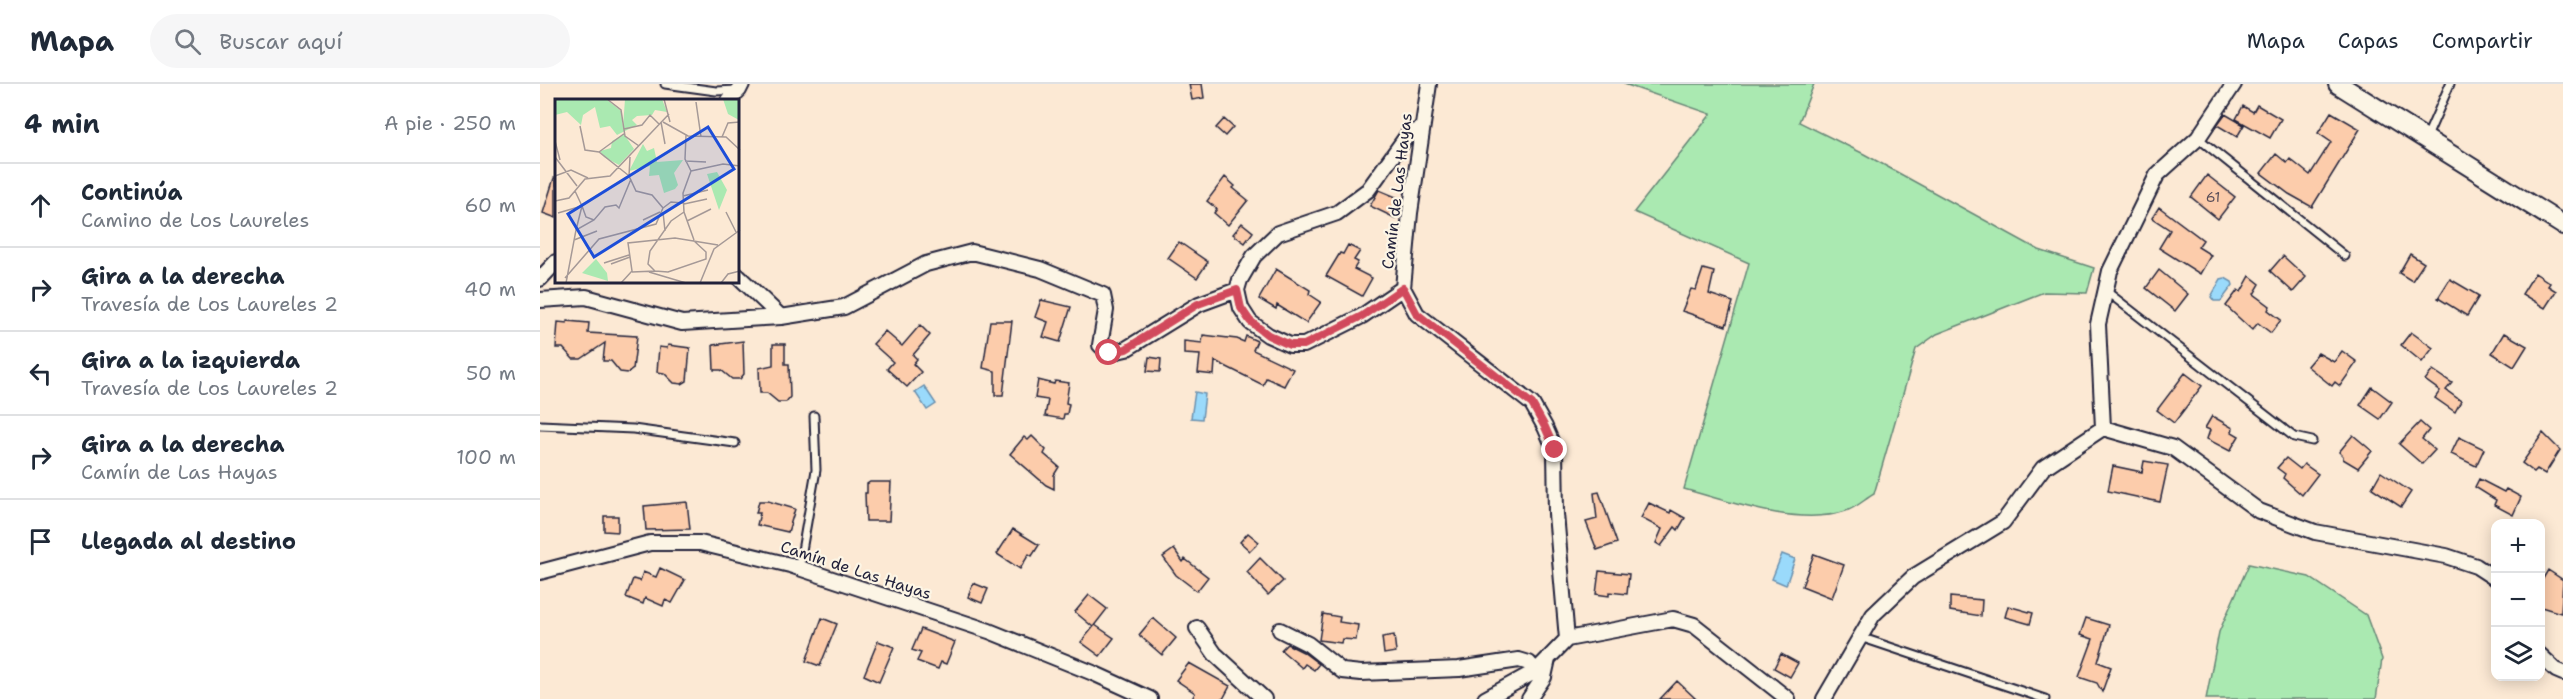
<!DOCTYPE html>
<html lang="es">
<meta charset="utf-8">
<style>
body{margin:0;font-family:"Shantell Sans",sans-serif;background:#f6f6f7;color:#1f2937}
.controls{position:absolute;right:18px;bottom:18px;display:grid;overflow:hidden;border-radius:12px;box-shadow:0 3px 15px #0003}
.controls button{width:54px;height:54px;display:grid;place-items:center;padding:0;border:0;border-bottom:2px solid #e0e1e3;background:#fff;color:#1f2937;font:30px sans-serif}
.stop{position:absolute;width:18px;height:18px;margin:-14px;border:4px solid #d1495b;border-radius:50%;background:#fff}
.stop.end{background:#d1495b;border-color:#fff;box-shadow:0 2px 6px #0008}
.list{margin:0;padding:0;list-style:none}
h2{display:flex;justify-content:space-between;align-items:center;height:78px;margin:0;padding:0 24px;font-size:26px}
h2 small{font-size:20px;font-weight:400;color:#747a83}
.list li{display:grid;grid-template-columns:39px 1fr auto;gap:18px;align-items:center;box-sizing:border-box;height:84px;padding:0 24px;border-top:2px solid #e0e1e3}
.list b{display:block;font-size:22px;white-space:nowrap}
.list p{margin:0;font-size:20px;white-space:nowrap;color:#747a83}
.list em{font-size:20px;font-style:normal;color:#747a83}
.icon{flex:none;width:33px;height:33px;fill:none;stroke:currentColor;stroke-width:2;stroke-linecap:round;stroke-linejoin:round}
.map{position:relative;flex:none;width:2023px;height:615px;overflow:hidden}
header{display:flex;align-items:center;gap:36px;box-sizing:border-box;height:84px;padding:0 30px;background:#fff;border-bottom:2px solid #e0e1e3}
header strong{font-size:28px}
nav{display:flex;gap:33px;margin-inline-start:auto;font-size:21px}
.search{width:420px;height:54px;background:#f6f6f7;display:flex;align-items:center;gap:15px;box-sizing:border-box;padding:0 21px;border-radius:33px;color:#747a83;font-size:22px}
main{display:flex}
aside{flex:1;background:#fff}
.map>svg:first-child{display:block}
.green{fill:#aae9b1;stroke:#668676;stroke-width:1.5}
.water{fill:#9adafb;stroke:#6a90ae;stroke-width:1.5}
.building{fill:#fcccab;stroke:#22223b;stroke-width:1.5}
.lines{fill:none;stroke-linecap:round;stroke-linejoin:round}
.lane-casing{stroke:#22223b;stroke-width:11}
.street-casing{stroke:#22223b;stroke-width:18}
.secondary-casing{stroke:#22223b;stroke-width:22}
.lane{stroke:#fcf5e5;stroke-width:7}
.street{stroke:#fcf5e5;stroke-width:14}
.secondary{stroke:#fcf5e5;stroke-width:18}
.route{stroke:#d1495b;stroke-width:8}
.labels{text-anchor:middle;dominant-baseline:central;stroke-width:4.5;stroke-linejoin:round;paint-order:stroke}
.number-label{font-size:14px;fill:#584c57}
.street-label{font-size:16px;fill:#22223b;stroke:#fcf5e5}
.inset-road{fill:none;stroke:#a59997;stroke-width:1.5}
.view{fill:#1d4ed8;fill-opacity:0.15;stroke:#1d4ed8;stroke-width:3}
.inset-edge{fill:none;stroke:#22223b;stroke-width:3}
</style>
<header>
<strong>Mapa</strong>
<div class="search"><svg class="icon" aria-label="search" viewBox="0 0 24 24"><circle cx="10" cy="10" r="6"/><path d="M15 15l6 6"/></svg>Buscar aquí</div>
<nav><a>Mapa</a><a>Capas</a><a>Compartir</a></nav>
</header>
<main>
<aside>
<h2>4 min<small>A pie · 250 m</small></h2>
<ul class="list">
<li><svg class="icon" aria-label="ahead" viewBox="0 0 24 24"><path d="M12 20V5M6 11l6-6 6 6"/></svg><div><b>Continúa</b><p>Camino de Los Laureles</p></div><em>60 m</em></li>
<li><svg class="icon" aria-label="right" viewBox="0 0 24 24"><path d="M7 20v-9h11M14 6l5 5-5 5"/></svg><div><b>Gira a la derecha</b><p>Travesía de Los Laureles 2</p></div><em>40 m</em></li>
<li><svg class="icon" aria-label="left" viewBox="0 0 24 24"><path d="M17 20v-9H6M10 6l-5 5 5 5"/></svg><div><b>Gira a la izquierda</b><p>Travesía de Los Laureles 2</p></div><em>50 m</em></li>
<li><svg class="icon" aria-label="right" viewBox="0 0 24 24"><path d="M7 20v-9h11M14 6l5 5-5 5"/></svg><div><b>Gira a la derecha</b><p>Camín de Las Hayas</p></div><em>100 m</em></li>
<li><svg class="icon" aria-label="arrive" viewBox="0 0 24 24"><path d="M6 21V4h12l-3 4 3 4H6"/></svg><div><b>Llegada al destino</b></div></li>
</ul>
</aside>
<div class="map">
<svg width="2023" height="615" viewBox="0 0 2023 615">
<rect width="100%" height="100%" fill="#fce9d4"/>
<filter id="ink" filterUnits="userSpaceOnUse"><feTurbulence type="fractalNoise" baseFrequency=".0167" numOctaves="2"/><feDisplacementMap in="SourceGraphic" scale="12" xChannelSelector="R" yChannelSelector="G"/><feConvolveMatrix kernelMatrix="1 2 1 2 8 2 1 2 1" color-interpolation-filters="sRGB"/></filter>
<g filter="url(#ink)">
<!-- green -->
<path class="green" d="M 1084,0 L 1274,0 L 1259,38 L 1324,70 L 1499,166 L 1554,184 L 1547,209 L 1504,208 L 1397,250 L 1376,265 L 1334,410 C 1325,415 1316,424 1306,427 C 1259,443 1190,418 1144,405 L 1209,179 L 1094,128 L 1171,30 Z
M 1709,480 L 1769,493 L 1826,531 L 1842,575 L 1836,615 L 1666,615 L 1679,548 Z"/>
<!-- water -->
<path class="water" d="M 1685,194 L 1692,198 L 1693,201 L 1681,217 L 1674,217 L 1671,213 L 1681,195 Z
M 384,302 L 396,320 L 387,326 L 375,308 Z
M 655,308 L 665,310 L 662,335 L 651,334 Z
M 1242,470 L 1255,475 L 1246,501 L 1232,495 Z"/>
<!-- building -->
<path class="building" d="M 649,0 L 662,0 L 664,14 L 652,16 Z
M 1717,21 L 1741,35 L 1730,54 L 1696,35 L 1703,22 L 1713,28 Z
M 1791,28 L 1820,45 L 1772,123 L 1749,110 L 1721,89 L 1736,70 L 1747,79 L 1750,75 L 1770,91 L 1791,58 L 1778,49 Z
M 1685,30 L 1704,41 L 1697,53 L 1677,41 Z
M 684,35 L 693,43 L 685,52 L 676,44 Z
M 1667,91 L 1695,113 L 1678,135 L 1651,113 Z
M 685,93 L 695,102 L 693,104 L 708,116 L 688,141 L 674,129 L 677,125 L 667,117 Z
M 14,94 L 16,94 L 16,134 L 3,129 Z
M 839,106 L 858,114 L 855,120 L 861,123 L 855,134 L 830,122 Z
M 1619,123 L 1663,156 L 1658,163 L 1671,171 L 1660,190 L 1619,164 L 1630,146 L 1612,134 Z
M 702,139 L 713,148 L 705,159 L 693,150 Z
M 639,158 L 668,178 L 657,194 L 628,174 Z
M 808,161 L 820,167 L 814,176 L 818,178 L 814,185 L 832,194 L 822,212 L 786,192 L 800,169 L 803,170 Z
M 1870,170 L 1884,179 L 1872,197 L 1859,189 Z
M 1743,172 L 1766,193 L 1753,208 L 1730,187 Z
M 736,185 L 770,206 L 769,210 L 781,218 L 766,239 L 737,221 L 736,225 L 719,215 Z
M 1163,185 L 1174,188 L 1169,210 L 1193,218 L 1186,242 L 1142,227 L 1151,205 L 1156,206 Z
M 1619,186 L 1648,210 L 1635,227 L 1606,204 Z
M 1995,189 L 2010,199 L 2008,202 L 2016,207 L 2005,224 L 1982,210 Z
M 1710,192 L 1720,200 L 1714,210 L 1730,222 L 1728,226 L 1741,236 L 1731,249 L 1718,239 L 1712,246 L 1686,222 L 1698,206 L 1701,208 Z
M 1910,195 L 1939,212 L 1927,232 L 1898,214 Z
M 501,216 L 531,223 L 520,258 L 503,253 L 508,238 L 495,233 Z
M 27,237 L 49,239 L 48,249 L 97,252 L 93,285 L 88,289 L 80,288 L 71,277 L 63,277 L 65,259 L 41,275 L 33,275 L 23,264 L 16,264 L 18,238 L 27,239 Z
M 450,237 L 472,237 L 463,311 L 455,311 L 455,287 L 443,284 Z
M 380,241 L 390,251 L 373,271 L 377,275 L 373,280 L 381,288 L 367,303 L 347,285 L 353,278 L 333,260 L 345,247 L 362,262 Z
M 1871,248 L 1893,264 L 1882,278 L 1861,261 Z
M 1964,249 L 1987,262 L 1974,283 L 1952,269 Z
M 663,251 L 697,255 L 704,258 L 706,252 L 717,257 L 713,266 L 753,285 L 744,302 L 726,294 L 723,301 L 675,277 L 674,291 L 658,289 L 660,271 L 644,270 L 644,257 L 662,259 Z
M 203,257 L 204,290 L 200,295 L 192,295 L 181,286 L 174,286 L 173,261 Z
M 233,260 L 245,260 L 245,280 L 249,280 L 250,313 L 246,318 L 238,318 L 227,309 L 220,309 L 219,284 L 233,281 Z
M 128,261 L 150,264 L 147,297 L 142,300 L 134,299 L 124,289 L 117,288 L 119,263 L 127,264 Z
M 1802,267 L 1817,278 L 1800,302 L 1795,298 L 1792,302 L 1767,282 L 1778,269 L 1794,278 Z
M 609,273 L 621,275 L 620,288 L 607,287 Z
M 1893,286 L 1912,299 L 1906,306 L 1921,317 L 1915,328 L 1895,314 L 1900,307 L 1885,296 Z
M 1645,289 L 1662,302 L 1634,339 L 1617,326 Z
M 498,296 L 514,300 L 515,297 L 529,299 L 526,319 L 529,320 L 527,330 L 524,330 L 523,335 L 505,332 L 508,316 L 495,314 Z
M 1832,303 L 1852,318 L 1840,335 L 1820,321 Z
M 1672,332 L 1693,344 L 1692,348 L 1699,352 L 1690,367 L 1667,355 L 1670,346 L 1665,344 Z
M 1880,338 L 1889,346 L 1882,355 L 1895,366 L 1882,380 L 1859,360 Z
M 2003,349 L 2020,366 L 2005,390 L 1997,385 L 1994,388 L 1982,379 Z
M 1813,351 L 1832,367 L 1818,384 L 1803,375 L 1803,372 L 1799,368 Z
M 492,352 L 506,366 L 504,370 L 519,383 L 514,391 L 514,405 L 506,401 L 470,370 L 484,353 L 488,356 Z
M 1919,353 L 1944,365 L 1936,382 L 1911,370 Z
M 1746,374 L 1760,385 L 1764,380 L 1778,390 L 1762,411 L 1743,394 L 1745,390 L 1737,384 Z
M 1604,377 L 1628,381 L 1620,418 L 1568,407 L 1573,382 L 1602,388 Z
M 1841,388 L 1871,408 L 1861,423 L 1832,404 Z
M 1939,395 L 1964,408 L 1966,405 L 1981,413 L 1973,431 L 1954,421 L 1956,416 L 1935,403 Z
M 330,398 L 351,398 L 349,437 L 326,437 L 325,409 L 327,409 L 327,400 Z
M 1059,408 L 1077,459 L 1057,466 L 1046,438 L 1057,435 L 1054,409 Z
M 219,417 L 228,417 L 255,425 L 248,448 L 217,441 L 220,429 L 216,429 Z
M 147,418 L 150,445 L 106,446 L 104,422 Z
M 1109,419 L 1130,429 L 1131,426 L 1145,434 L 1138,446 L 1135,443 L 1121,462 L 1116,459 L 1122,445 L 1101,434 Z
M 64,432 L 78,432 L 78,448 L 64,447 Z
M 473,445 L 499,461 L 492,472 L 489,470 L 480,485 L 457,470 Z
M 708,449 L 719,458 L 710,467 L 700,458 Z
M 634,465 L 643,478 L 645,475 L 668,493 L 657,507 L 636,491 L 623,473 Z
M 1274,470 L 1304,481 L 1292,514 L 1262,502 Z
M 720,474 L 743,497 L 728,511 L 707,488 Z
M 120,484 L 145,496 L 132,519 L 125,516 L 123,522 L 105,514 L 103,520 L 86,513 L 93,495 L 100,497 L 103,488 L 116,493 Z
M 2008,486 L 2023,496 L 2021,529 L 2001,523 L 2001,498 Z
M 1059,487 L 1089,490 L 1087,510 L 1069,508 L 1069,512 L 1056,510 Z
M 433,499 L 448,505 L 442,519 L 428,513 Z
M 549,511 L 567,525 L 553,543 L 535,528 Z
M 1410,513 L 1442,516 L 1441,532 L 1410,527 Z
M 1468,522 L 1493,529 L 1490,540 L 1465,533 Z
M 783,530 L 800,533 L 799,538 L 818,541 L 816,556 L 802,555 L 801,559 L 779,556 Z
M 282,534 L 297,540 L 280,582 L 266,577 Z
M 613,534 L 636,554 L 622,571 L 599,551 Z
M 1546,534 L 1569,541 L 1558,578 L 1571,583 L 1562,608 L 1557,599 L 1539,593 L 1553,555 L 1540,551 Z
M 555,541 L 574,554 L 560,572 L 541,558 Z
M 381,545 L 415,558 L 406,580 L 401,578 L 398,585 L 377,577 L 381,569 L 372,566 Z
M 854,551 L 856,568 L 844,570 L 842,553 Z
M 338,557 L 354,563 L 339,598 L 324,591 Z
M 747,560 L 763,568 L 779,580 L 774,586 L 765,580 L 762,584 L 741,566 Z
M 1241,570 L 1258,579 L 1250,593 L 1234,584 Z
M 649,579 L 690,602 L 683,615 L 652,615 L 655,609 L 636,596 Z
M 1137,597 L 1156,615 L 1120,615 Z"/>
<g class="lines">
<defs>
<path id="lane" d="M 125,0 L 176,7 L 197,6
M 1658,54 L 1805,172
M 1886,55 L 1910,0
M 1566,207 L 1754,353 L 1772,357
M 0,341 L 93,345 L 195,359
M 259,484 L 276,386 L 274,332
M 1320,553 L 1505,615"/>
<path id="street" d="M 889,0 L 870,129 L 863,204 L 877,230 L 992,320 L 1005,343 L 1015,366 L 1016,430 L 1027,555 L 996,587 L 945,615
M 189,16 L 199,6 L 202,0
M 198,192 L 241,233
M 0,195 L 16,178
M 697,206 L 701,224 L 710,238 L 728,251 L 750,261 L 764,261 L 822,232 L 863,204
M 0,216 L 46,213 L 142,239 L 241,233 L 304,223 L 386,180 L 432,168 L 500,185 L 563,211 L 566,226 L 560,261 L 569,269 L 586,265 L 659,220 L 697,206 L 700,196 L 714,172 L 738,149 L 797,129 L 828,106 L 869,49 L 880,46
M 1563,344 L 1633,364 L 1719,427 L 1775,448 L 1906,472 L 1936,482 L 1956,495
M 0,488 L 110,459 L 160,459 L 250,481 L 449,547 L 553,589 L 610,615
M 657,544 L 675,570 L 724,615
M 740,546 L 768,560 L 802,587 L 821,589 L 919,585 L 979,576 L 989,579 L 996,587
M 1027,555 L 1133,535 L 1154,541 L 1248,615
M 2000,571 L 2016,586 L 2023,589
M 989,615 L 1004,593 L 1008,575
M 1284,615 L 1333,531 L 1373,493 L 1463,438 L 1503,384 L 1563,344 L 1558,240 L 1570,187 L 1617,91 L 1658,54 L 1694,0"/>
<path id="secondary" d="M 1798,0 L 2023,141"/>
</defs>
<!-- lane casing -->
<use href="#lane" class="lane-casing"/>
<!-- street casing -->
<use href="#street" class="street-casing"/>
<!-- secondary casing -->
<use href="#secondary" class="secondary-casing"/>
<!-- lane -->
<use href="#lane" class="lane"/>
<!-- street -->
<use href="#street" class="street"/>
<!-- secondary -->
<use href="#secondary" class="secondary"/>
</g>
</g>
<g class="lines" filter="url(#ink)">
<!-- route -->
<path class="route" d="M 569,269 L 586,265 L 658,220 L 697,206 L 701,224 L 710,237 L 728,251 L 750,261 L 764,261 L 822,232 L 863,204 L 877,230 L 992,320 L 1005,343 L 1015,366"/>
</g>
<g class="labels">
<!-- number labels -->
<g class="number-label">
<text x="1673" y="113">61</text>
</g>
<!-- street labels -->
<g class="street-label">
<text transform="translate(857 107) rotate(-83)">Camín de Las Hayas</text>
<text transform="translate(316 486) rotate(18)">Camín de Las Hayas</text>
</g>
</g>
<!-- overview -->
<g transform="translate(15 15)">
<rect width="184" height="184" fill="#fce9d4"/>
<path d="M 0,0 L 51,0 L 66,12 L 68,28 L 70,0 L 107,0 L 112,13 L 100,11 L 97,16 L 82,17 L 77,21 L 82,26 L 62,36 L 55,27 L 45,29 L 40,8 L 28,16 L 26,26 L 12,13 L 0,16 ZM 168,0 L 184,0 L 184,21 L 173,15 ZM 69,35 L 79,50 L 64,66 L 49,58 L 45,52 L 56,49 L 57,42 ZM 88,45 L 92,52 L 99,49 L 102,63 L 128,61 L 119,74 L 123,86 L 120,90 L 109,94 L 104,76 L 94,77 L 95,67 L 74,72 ZM 162,73 L 172,91 L 164,111 L 152,75 ZM 41,160 L 52,174 L 53,182 L 27,174 Z" fill="#aae9b1"/>
<path class="inset-road" d="M 52,0 L 66,11 L 70,37 L 84,47M 109,0 L 115,23M 141,3 L 146,38M 106,23 L 110,45M 108,23 L 133,37 L 171,38 L 185,51M 25,27 L 30,51 L 44,53 L 73,76M 69,30 L 87,26 L 95,16 L 104,25M 131,36 L 130,60 L 136,72 L 128,94 L 129,113 L 139,141M 167,38 L 173,24 L 185,23M 0,42 L 5,61M 44,53 L 70,34M 0,58 L 22,87M 130,62 L 151,63M 136,72 L 168,65 L 185,67M 0,77 L 16,71 L 33,79M 20,92 L 27,107 L 21,131M 128,97 L 153,91M 0,102 L 14,99 L 30,80 L 55,77 L 114,15M 129,105 L 152,100M 108,109 L 116,103 L 128,104M 108,113 L 110,132M 171,113 L 181,133M 3,114 L 27,107 L 31,118 L 39,121M 88,121 L 105,113M 132,122 L 156,110M 19,141 L 42,132M 49,164 L 74,156M 56,165 L 75,158M 100,172 L 113,173 L 151,160 L 151,153 L 138,141M 77,173 L 100,172 L 93,165 L 95,152 L 116,122 L 129,113M 94,173 L 131,184M 10,179 L 44,140 L 101,125 L 108,109 L 97,96 L 81,92 L 74,77 L 75,58M 11,184 L 21,131 L 39,121 L 50,108 L 61,106 L 64,109 L 76,80M 66,184 L 77,172 L 73,144 L 120,139 L 163,146M 145,184 L 159,150 L 185,131M 166,184 L 173,175 L 185,172"/>
<path class="view" d="M 153,28 L 179,70 L 39,158 L 13,115 Z"/>
<rect width="184" height="184" class="inset-edge"/>
</g>
</svg>
<div class="controls">
<button>+</button>
<button>−</button>
<button><svg class="icon" aria-label="layers" viewBox="0 0 24 24"><path d="M12 4l9 5-9 5-9-5zM3 14l9 5 9-5"/></svg></button>
</div>
<div class="stop" style="left:569px;top:269px"></div>
<div class="stop end" style="left:1015px;top:366px"></div>
</div>
</main>
